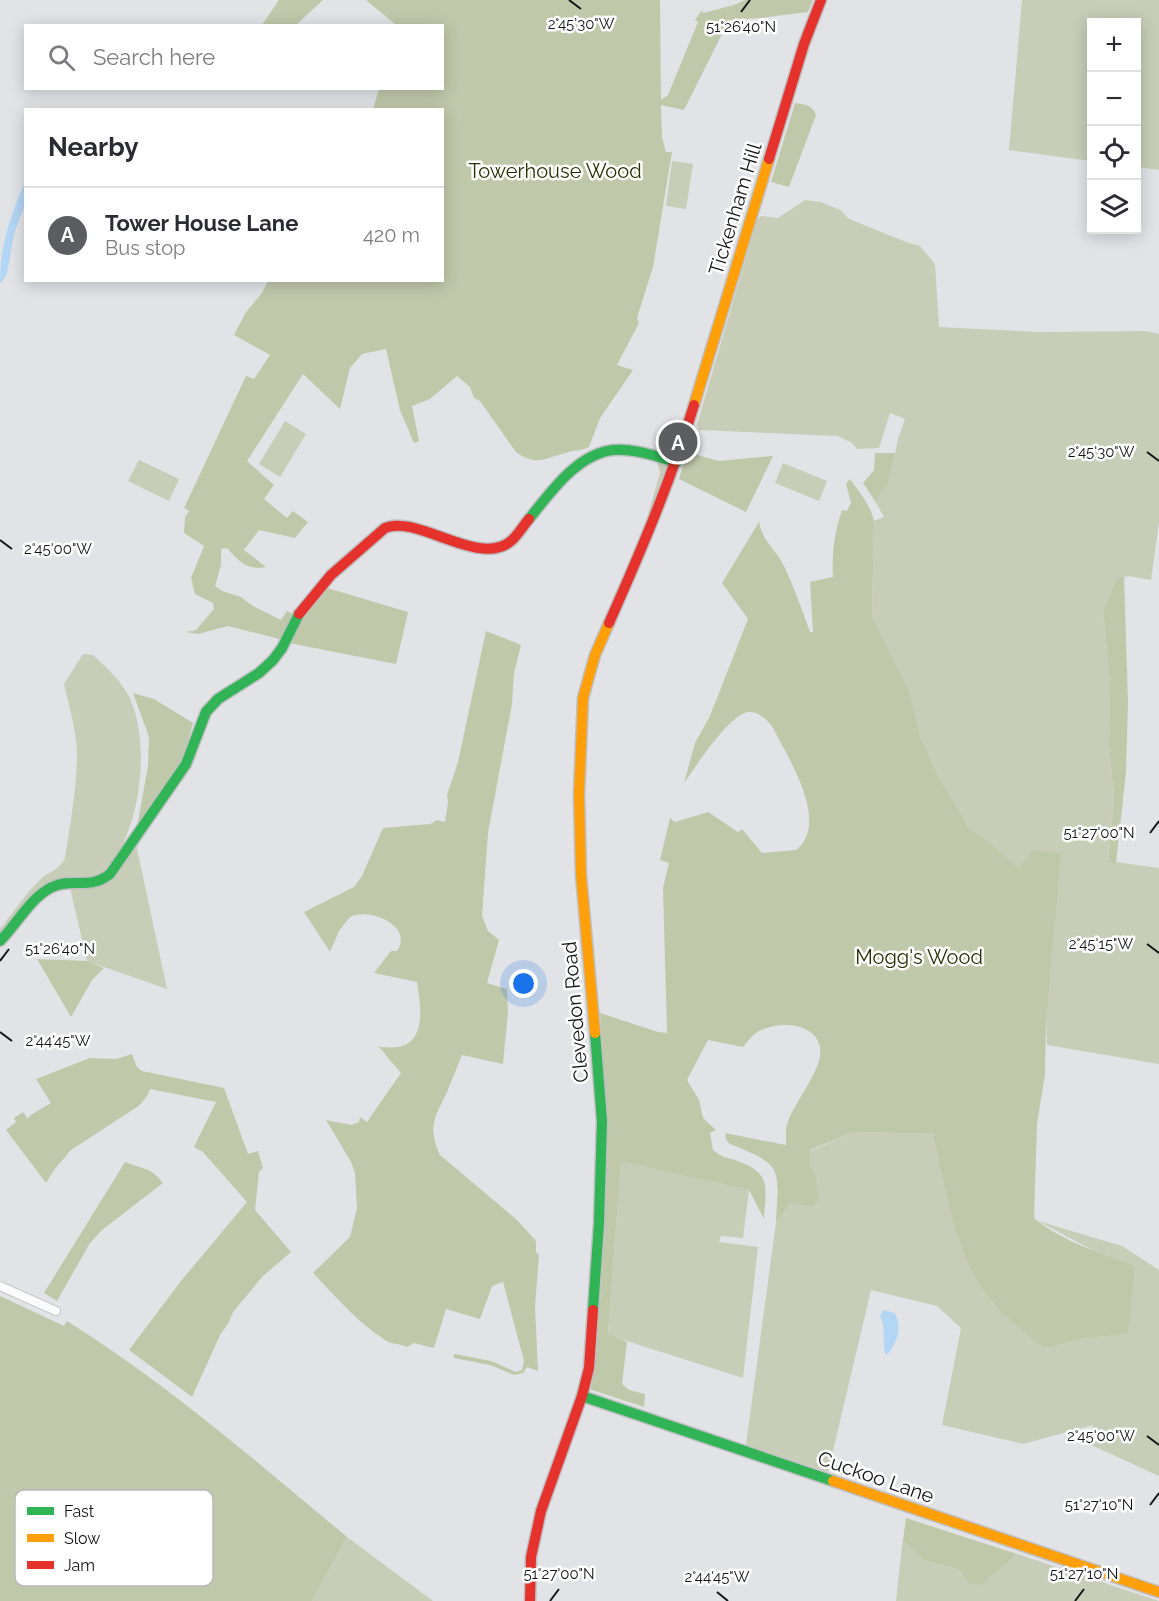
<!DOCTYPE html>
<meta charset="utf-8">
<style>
body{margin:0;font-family:Raleway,sans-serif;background:#f7f7f7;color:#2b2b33}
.controls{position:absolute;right:18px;top:18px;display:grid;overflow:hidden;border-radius:0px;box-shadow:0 3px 15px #0003}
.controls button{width:54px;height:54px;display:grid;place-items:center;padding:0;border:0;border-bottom:2px solid #e1e1e2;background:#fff;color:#2b2b33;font:30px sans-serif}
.you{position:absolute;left:524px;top:984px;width:21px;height:21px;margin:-15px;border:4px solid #fff;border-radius:50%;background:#1a73e8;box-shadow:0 0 0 9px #1a73e833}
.badge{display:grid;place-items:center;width:39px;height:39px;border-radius:50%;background:#5c5d60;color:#fff;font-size:20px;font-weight:700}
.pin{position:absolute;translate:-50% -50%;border:3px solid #fff;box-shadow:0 2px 6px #0006}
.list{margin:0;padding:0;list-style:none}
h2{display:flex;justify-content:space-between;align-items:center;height:78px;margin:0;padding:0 24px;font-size:26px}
h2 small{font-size:20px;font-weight:400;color:#7c7c81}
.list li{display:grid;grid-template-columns:39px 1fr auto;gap:18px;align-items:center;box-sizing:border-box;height:96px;padding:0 24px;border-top:2px solid #e1e1e2}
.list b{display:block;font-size:22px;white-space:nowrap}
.list p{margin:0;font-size:20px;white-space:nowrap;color:#7c7c81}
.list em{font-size:20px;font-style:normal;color:#7c7c81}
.icon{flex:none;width:33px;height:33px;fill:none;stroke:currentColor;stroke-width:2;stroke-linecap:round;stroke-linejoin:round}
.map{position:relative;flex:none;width:1159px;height:1601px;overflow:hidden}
.search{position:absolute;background:#fff;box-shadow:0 3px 15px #0003;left:24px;top:24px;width:420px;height:66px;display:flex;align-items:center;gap:15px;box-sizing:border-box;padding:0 21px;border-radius:0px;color:#7c7c81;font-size:22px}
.panel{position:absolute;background:#fff;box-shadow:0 3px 15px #0003;left:24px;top:108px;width:420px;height:174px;border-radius:0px}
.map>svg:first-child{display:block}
.green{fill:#c7cdb7}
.forest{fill:#c0c8aa}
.water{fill:#b3d6f5}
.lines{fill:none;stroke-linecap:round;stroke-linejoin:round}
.street-casing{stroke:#bebfc1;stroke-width:10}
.fast-casing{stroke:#bebfc1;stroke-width:13}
.slow-casing{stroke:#bebfc1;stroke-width:13}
.jam-casing{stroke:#bebfc1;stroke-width:13}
.street{stroke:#fbfbfb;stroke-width:8}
.fast{stroke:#30b455;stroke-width:10}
.slow{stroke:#ff9f0a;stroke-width:10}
.jam{stroke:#e5322d;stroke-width:10}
.ticks{fill:none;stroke:#141518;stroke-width:2}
.labels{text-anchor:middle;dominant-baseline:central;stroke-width:5;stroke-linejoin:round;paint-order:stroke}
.park-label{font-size:20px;fill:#293003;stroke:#fff}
.street-label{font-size:20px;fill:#141518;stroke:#fff}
.key{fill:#fff;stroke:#b8b9ba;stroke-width:1.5}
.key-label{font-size:16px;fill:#141518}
.ticks-label{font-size:15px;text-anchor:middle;fill:#141518;stroke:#fff;stroke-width:5;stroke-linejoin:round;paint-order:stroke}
</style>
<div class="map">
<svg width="1159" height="1601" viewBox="0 0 1159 1601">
<rect width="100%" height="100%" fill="#e2e3e7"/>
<!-- green -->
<path class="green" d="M 1022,0 L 1159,0 L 1159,170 L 1137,167 L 1136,22 L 1092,22 L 1091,161 L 1009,150 Z
M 672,161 L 693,164 L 686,209 L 666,206 Z
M 805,200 L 821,202 L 840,210 L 849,219 L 906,242 L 920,246 L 935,264 L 939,327 L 1039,332 L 1145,331 L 1159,334 L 1159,522 L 1151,580 L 1128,576 L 1116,580 L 1103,610 L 1110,683 L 1109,745 L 1114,798 L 1108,861 L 1159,868 L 1159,1064 L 1047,1045 L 1046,1020 L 1019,869 L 968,826 L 958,810 L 937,774 L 920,735 L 909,690 L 872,617 L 874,521 L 884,517 L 875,501 L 888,485 L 898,439 L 905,419 L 890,413 L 879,448 L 857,449 L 851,442 L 837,436 L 699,430 L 697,424 L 757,220 L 761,216 L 778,218 Z
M 285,421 L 306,434 L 280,477 L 259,464 Z
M 139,460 L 179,479 L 169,501 L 128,481 Z
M 657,461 L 667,465 L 668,470 L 645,530 L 642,529 L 644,528 L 660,473 Z
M 783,463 L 827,481 L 819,501 L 775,483 Z
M 83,654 L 93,655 C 107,668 123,682 131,701 C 151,747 140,839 102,874 C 89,886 69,876 53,881 C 38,886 11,924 0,938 L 0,929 C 13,914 25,893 40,880 C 49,871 59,871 65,858 C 70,824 77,788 77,752 C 76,729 69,707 64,684 Z
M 136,844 L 167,989 L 87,961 L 70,888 C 114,890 114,879 136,844 Z
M 858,1132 L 933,1134 L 993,1303 L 1043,1347 L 1050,1348 L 1086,1338 L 1135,1265 L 1094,1251 L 1038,1221 L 1122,1246 L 1159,1270 L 1159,1476 L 1089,1444 L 1093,1425 L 1023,1444 L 942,1425 L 961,1328 L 937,1306 L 871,1290 L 828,1472 L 746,1445 L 776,1222 L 791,1203 L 812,1207 L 816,1175 L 810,1166 L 810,1151 L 848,1134 Z
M 621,1160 L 749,1190 L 743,1238 L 721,1236 L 719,1242 L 758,1247 L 743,1378 L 608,1335 Z
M 347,1537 L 433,1601 L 312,1601 Z
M 903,1537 L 903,1541 L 925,1561 L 957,1569 L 962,1576 L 983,1584 L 1017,1554 L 1159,1601 L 896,1601 Z"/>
<!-- forest -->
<path class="forest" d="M 279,0 L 323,0 L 296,25 L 262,25 Z
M 366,0 L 660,0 L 661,100 L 668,95 L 698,22 L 695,20 L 702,10 L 703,13 L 734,5 L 745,0 L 813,0 L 808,12 L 761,18 L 729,20 L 684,110 L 661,105 L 662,137 L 666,152 L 672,152 L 653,267 L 637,318 L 639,323 L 617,365 L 633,370 L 600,418 L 589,447 C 581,451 574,450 566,453 C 544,458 537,467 516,452 L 480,401 L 474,398 L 470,387 L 457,376 L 430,399 L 412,406 L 419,441 L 414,443 L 400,410 L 386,349 L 362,354 L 350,368 L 340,409 L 303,374 L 247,461 L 274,485 L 264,499 L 287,518 L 293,511 L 308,522 L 295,538 L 259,530 L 244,550 L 266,567 C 248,571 238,561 227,548 L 221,549 L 221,565 L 215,586 L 222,591 L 241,597 L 253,606 L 281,620 L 287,611 L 295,615 L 283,640 L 228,626 L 198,634 L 186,632 L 196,630 L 214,609 L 213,603 L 195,594 L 191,578 L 204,546 L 184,533 L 185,517 L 189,511 L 184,508 L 246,376 L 254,379 L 270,355 L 234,335 L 246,312 L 262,293 L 268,281 L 442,280 L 442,110 L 373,109 L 379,89 L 442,88 L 442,26 L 396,25 Z
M 795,103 C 805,104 812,105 816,115 L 789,187 L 771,182 Z
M 687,452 L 719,461 L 773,456 L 746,512 L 679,479 Z
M 875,453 L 895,453 L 888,485 L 875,501 L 863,483 L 874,470 Z
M 850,479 C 860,493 870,504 874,521 L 872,617 L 909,690 L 920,735 L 937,774 L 968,826 L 1019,868 L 1033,850 L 1061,854 L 1046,1019 L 1045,1074 L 1037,1124 L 1034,1218 C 1063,1242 1100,1253 1135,1265 L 1128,1333 L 1086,1338 L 1050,1348 L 1043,1347 C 1027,1334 1009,1321 995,1305 C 955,1259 947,1191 933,1134 L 858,1132 L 848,1134 L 810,1150 L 810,1166 L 816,1175 L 818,1200 L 812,1207 L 791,1203 L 776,1222 C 779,1167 783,1165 730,1144 L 726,1140 L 725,1133 L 786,1145 L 786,1128 L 789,1119 C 797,1100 817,1075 820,1056 C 824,1025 785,1020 764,1029 C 754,1032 749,1040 743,1047 L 708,1040 L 687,1080 L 699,1100 L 703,1118 L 716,1130 L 710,1133 L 713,1150 C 719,1156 727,1158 735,1160 C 772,1173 766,1185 764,1219 L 749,1190 L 621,1161 L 608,1334 L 627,1342 L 622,1384 L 629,1390 L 645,1394 L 644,1407 L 589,1389 L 601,1292 L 605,1188 L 607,1120 L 600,1013 L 658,1032 L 667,1033 L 663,888 L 669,863 L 660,860 L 670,818 L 675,822 L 708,812 L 738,832 L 742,829 L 762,853 L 796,850 C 831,823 787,756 773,728 C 768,721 760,712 750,712 C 731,711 695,768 684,783 L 695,743 L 710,716 L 748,619 L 722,583 L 759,522 C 764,544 775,548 784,566 C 794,587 802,610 810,632 L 813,632 L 810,582 L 833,577 C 832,551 834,534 842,510 L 847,511 L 851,503 L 846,484 Z
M 1124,576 L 1128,702 L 1126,772 L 1116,863 L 1108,862 L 1114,798 L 1109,745 L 1110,683 L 1103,610 L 1116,580 Z
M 324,587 L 408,612 L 396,664 L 289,643 L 303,617 Z
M 486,631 L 521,645 L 514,673 L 512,704 L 488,833 L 482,916 L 488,931 L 499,940 L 487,983 L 507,989 L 508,1012 L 503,1064 L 462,1055 C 457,1067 452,1080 447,1092 C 435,1117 427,1127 440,1155 L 517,1220 L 536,1241 L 536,1252 L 539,1255 L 535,1307 L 538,1371 L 527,1367 L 523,1373 L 514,1375 L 490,1365 L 454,1358 L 454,1354 L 439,1351 L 491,1361 L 516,1372 L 522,1370 L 524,1361 L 503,1282 L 492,1286 L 480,1319 L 446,1309 L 434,1348 L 414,1343 L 407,1347 C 400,1343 392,1345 385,1340 C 357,1322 336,1297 313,1273 L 350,1237 L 357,1208 L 355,1173 L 351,1162 L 326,1120 L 352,1125 L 359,1122 L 360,1117 L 367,1122 L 401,1073 L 379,1047 C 385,1047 392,1048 398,1047 C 428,1042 420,1002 417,982 L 374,973 L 391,951 L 397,951 C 414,926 370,907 350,917 L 339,931 L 330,952 L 304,912 L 354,887 L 362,876 L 383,828 L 430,824 L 437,820 L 445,822 L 448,803 L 447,795 L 458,762 Z
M 133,693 L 154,699 L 193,723 L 184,758 L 137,827 L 148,766 L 149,737 Z
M 37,959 L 87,961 L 104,968 L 92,980 L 71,1017 Z
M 132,1054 L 137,1067 L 142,1071 L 224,1088 L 248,1154 L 258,1151 L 263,1168 L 259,1172 L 255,1210 L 291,1252 L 263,1276 L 233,1312 L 228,1324 L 220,1335 L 192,1397 L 129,1350 L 181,1281 L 247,1202 L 203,1152 L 194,1147 L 216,1102 L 150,1089 L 147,1096 L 140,1105 L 71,1150 L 54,1170 L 46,1183 L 6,1130 L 16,1122 L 14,1118 L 23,1112 L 28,1119 L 29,1116 L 51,1103 L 36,1079 L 90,1058 L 116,1059 Z
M 125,1162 C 142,1169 151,1167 163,1183 L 102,1230 L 90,1243 L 57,1301 L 44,1293 Z
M 0,1296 L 64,1326 L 67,1321 C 167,1384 256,1461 347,1537 L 312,1601 L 0,1601 Z
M 906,1518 L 1017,1554 L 983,1584 L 975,1585 L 969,1583 L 957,1569 L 925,1561 L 903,1541 Z"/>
<!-- water -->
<path class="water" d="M 25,181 L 25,204 L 14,234 L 7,274 L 0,284 C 0,243 10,219 25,181 Z
M 883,1310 L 895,1313 C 902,1329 898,1340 888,1354 L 885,1354 C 882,1341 886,1328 880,1316 Z"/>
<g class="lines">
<defs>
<path id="street" d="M 0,1286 L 56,1311"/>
<path id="fast" d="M 529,519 C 550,493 577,454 613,450 C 634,448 657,457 677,462
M 0,941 C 17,924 30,898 52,887 C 74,877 88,891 110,874 L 186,764 L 206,712 L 218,699 L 259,673 L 273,660 L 282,648 L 299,614
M 593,1310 L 599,1223 L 602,1121 L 595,1033
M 582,1396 L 833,1481"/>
<path id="slow" d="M 694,405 L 769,159
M 595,1033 L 581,875 L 579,794 L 583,698 L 595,655 L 609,623
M 833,1481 L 1159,1592"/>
<path id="jam" d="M 769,159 L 804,44 L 821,0
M 299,614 L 331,575 L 385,528 C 417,514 479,568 511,541 C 518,535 523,526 529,519
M 609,623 C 641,551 671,480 694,405
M 530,1601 L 531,1557 L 541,1511 L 582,1396 L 589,1368 L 593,1310"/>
</defs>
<!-- street casing -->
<use href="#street" class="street-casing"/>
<!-- fast casing -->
<use href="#fast" class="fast-casing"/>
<!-- slow casing -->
<use href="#slow" class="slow-casing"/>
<!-- jam casing -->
<use href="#jam" class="jam-casing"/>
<!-- street -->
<use href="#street" class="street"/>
<!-- fast -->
<use href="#fast" class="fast"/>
<!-- slow -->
<use href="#slow" class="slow"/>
<!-- jam -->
<use href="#jam" class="jam"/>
</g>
<!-- ticks -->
<path class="ticks" d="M 569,0 L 581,9M 741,12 L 750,0M 1147,452 L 1159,461M 0,540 L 12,549M 1150,833 L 1159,821M 1147,944 L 1159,953M 0,961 L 9,949M 0,1032 L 12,1041M 1147,1436 L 1159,1445M 1150,1505 L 1159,1493M 717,1592 L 728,1601M 550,1601 L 559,1589M 1075,1601 L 1084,1589"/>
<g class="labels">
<!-- park labels -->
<g class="park-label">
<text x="555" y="171">Towerhouse Wood</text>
<text x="919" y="957">Mogg's Wood</text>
</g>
<!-- street labels -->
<g class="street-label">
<text transform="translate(735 209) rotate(-73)">Tickenham Hill</text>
<text transform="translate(575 1012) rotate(-95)">Clevedon Road</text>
<text transform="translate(876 1477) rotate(19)">Cuckoo Lane</text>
</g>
</g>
<!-- legend -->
<rect x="15" y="1490" width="198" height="96" rx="9" class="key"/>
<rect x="27" y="1507" width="27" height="8" fill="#30b455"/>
<rect x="27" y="1534" width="27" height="8" fill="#ff9f0a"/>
<rect x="27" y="1561" width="27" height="8" fill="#e5322d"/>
<g class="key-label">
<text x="64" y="1517">Fast</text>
<text x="64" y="1544">Slow</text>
<text x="64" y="1571">Jam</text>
</g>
<g class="ticks-label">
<text x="581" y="29">2°45'30"W</text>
<text x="741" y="32">51°26'40"N</text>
<text x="1101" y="457">2°45'30"W</text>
<text x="58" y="554">2°45'00"W</text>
<text x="1099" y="838">51°27'00"N</text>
<text x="1101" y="949">2°45'15"W</text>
<text x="60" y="954">51°26'40"N</text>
<text x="58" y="1046">2°44'45"W</text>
<text x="1101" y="1441">2°45'00"W</text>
<text x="1099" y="1510">51°27'10"N</text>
<text x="559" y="1579">51°27'00"N</text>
<text x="1084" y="1579">51°27'10"N</text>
<text x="717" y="1582">2°44'45"W</text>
</g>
</svg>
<div class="controls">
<button>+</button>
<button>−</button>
<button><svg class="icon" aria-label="locate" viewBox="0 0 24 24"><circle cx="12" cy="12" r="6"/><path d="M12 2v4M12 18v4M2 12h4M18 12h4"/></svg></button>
<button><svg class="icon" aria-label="layers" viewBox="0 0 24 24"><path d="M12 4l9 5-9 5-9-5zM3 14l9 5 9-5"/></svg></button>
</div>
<div class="you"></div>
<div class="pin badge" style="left:678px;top:442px">A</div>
<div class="search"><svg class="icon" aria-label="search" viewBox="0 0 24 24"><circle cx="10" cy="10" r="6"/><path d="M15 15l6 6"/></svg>Search here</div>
<section class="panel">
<h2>Nearby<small></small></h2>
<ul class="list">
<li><span class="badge">A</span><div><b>Tower House Lane</b><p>Bus stop</p></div><em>420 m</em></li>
</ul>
</section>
</div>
